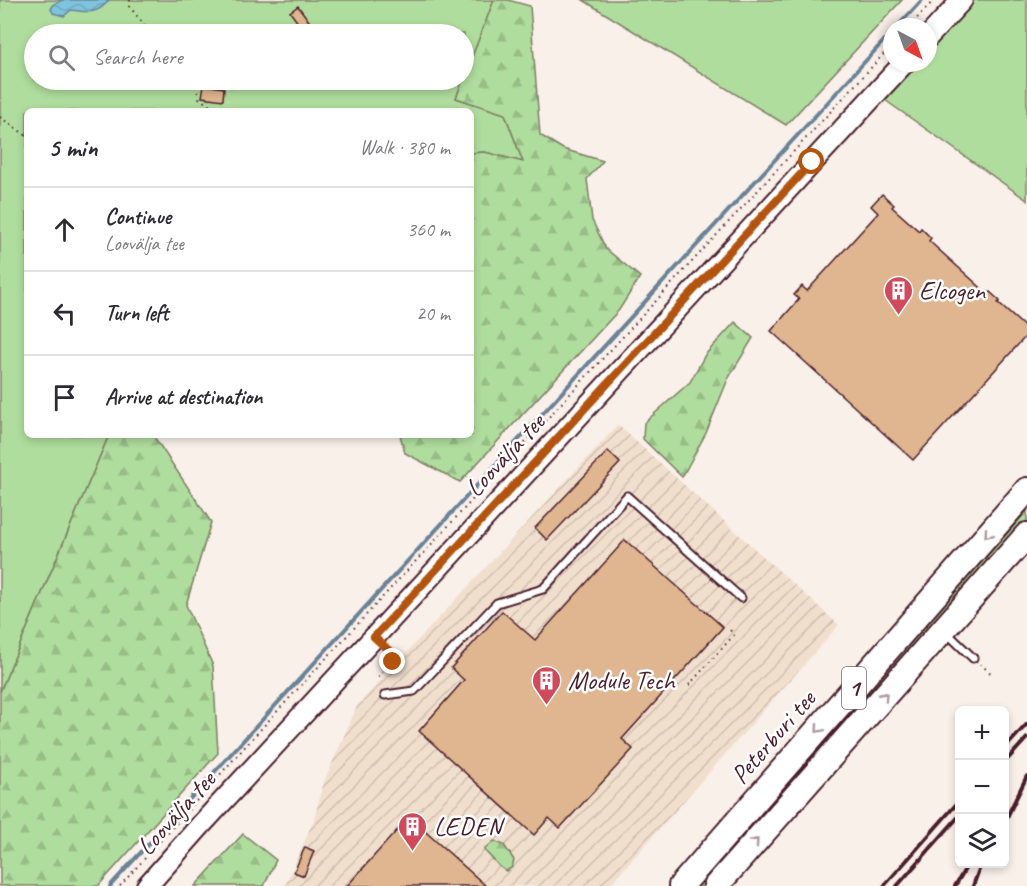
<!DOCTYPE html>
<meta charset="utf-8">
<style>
body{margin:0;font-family:Caveat,sans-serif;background:#f2f2f3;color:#2b2b33}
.controls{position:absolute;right:18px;bottom:18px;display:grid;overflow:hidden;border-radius:9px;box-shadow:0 3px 9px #0003}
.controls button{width:54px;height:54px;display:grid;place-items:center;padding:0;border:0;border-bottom:2px solid #e1e1e2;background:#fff;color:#2b2b33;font:30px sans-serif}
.compass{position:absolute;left:883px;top:18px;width:54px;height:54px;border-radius:50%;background:#fff;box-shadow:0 3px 9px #0003;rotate:139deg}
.stop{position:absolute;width:18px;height:18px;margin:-14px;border:4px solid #b45309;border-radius:50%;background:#fff}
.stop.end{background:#b45309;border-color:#fff;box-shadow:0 2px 6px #0008}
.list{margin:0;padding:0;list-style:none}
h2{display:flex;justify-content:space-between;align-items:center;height:78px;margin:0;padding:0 24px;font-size:26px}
h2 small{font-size:20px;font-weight:400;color:#7c7c81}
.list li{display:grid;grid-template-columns:39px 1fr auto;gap:18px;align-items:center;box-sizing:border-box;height:84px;padding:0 24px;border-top:2px solid #e1e1e2}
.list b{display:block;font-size:22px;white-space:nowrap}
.list p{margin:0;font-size:20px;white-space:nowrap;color:#7c7c81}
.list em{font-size:20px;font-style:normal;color:#7c7c81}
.icon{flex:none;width:33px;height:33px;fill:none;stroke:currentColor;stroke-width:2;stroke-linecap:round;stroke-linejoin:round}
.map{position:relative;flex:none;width:1027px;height:886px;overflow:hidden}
.search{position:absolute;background:#fff;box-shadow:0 3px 9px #0003;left:24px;top:24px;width:450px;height:66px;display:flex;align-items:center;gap:15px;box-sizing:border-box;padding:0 21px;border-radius:33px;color:#7c7c81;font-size:22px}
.panel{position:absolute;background:#fff;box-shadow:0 3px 9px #0003;left:24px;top:108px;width:450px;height:330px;border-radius:9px}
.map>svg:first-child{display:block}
.industrial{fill:url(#industrial-furrows)}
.grass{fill:#afdd9d;stroke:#7c7e64;stroke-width:1.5}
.forest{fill:url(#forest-firs);stroke:#7c7e64;stroke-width:1.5}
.water{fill:url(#water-waves);stroke:#698297;stroke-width:1.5}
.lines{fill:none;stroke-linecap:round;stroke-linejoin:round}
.stream{stroke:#698297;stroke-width:4}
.building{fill:#dfb68f;stroke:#4a1f2b;stroke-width:1.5}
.lane-casing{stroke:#4a1f2b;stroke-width:11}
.secondary-casing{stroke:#4a1f2b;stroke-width:24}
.highway-casing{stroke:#4a1f2b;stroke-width:28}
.path{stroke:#4a1f2b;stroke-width:2;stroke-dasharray:1.5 4.5;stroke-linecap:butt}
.lane{stroke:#fff;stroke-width:7}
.secondary{stroke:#fff;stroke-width:20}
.highway{stroke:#fff;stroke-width:24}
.rail{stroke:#4a1f2b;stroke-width:4}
.oneway{stroke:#ae9aa0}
.route{stroke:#b45309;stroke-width:8}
.labels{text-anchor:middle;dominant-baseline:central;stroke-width:5;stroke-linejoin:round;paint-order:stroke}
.shield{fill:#fff;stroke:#80626b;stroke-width:1.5}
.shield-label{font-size:24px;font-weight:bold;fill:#4a1f2b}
.poi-label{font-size:26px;fill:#4a1f2b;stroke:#fff;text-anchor:start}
.street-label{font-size:26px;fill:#4a1f2b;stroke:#fff}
</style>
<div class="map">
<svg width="1027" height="886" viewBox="0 0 1027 886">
<defs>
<pattern id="industrial-furrows" width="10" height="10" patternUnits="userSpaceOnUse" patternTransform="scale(1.5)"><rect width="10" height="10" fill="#f1dfce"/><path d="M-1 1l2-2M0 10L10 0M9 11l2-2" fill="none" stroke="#d0bfb1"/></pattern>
<pattern id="forest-firs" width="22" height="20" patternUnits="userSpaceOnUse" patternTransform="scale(1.5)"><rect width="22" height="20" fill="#afdd9d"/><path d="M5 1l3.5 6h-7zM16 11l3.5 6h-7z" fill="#98bd87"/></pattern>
<pattern id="water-waves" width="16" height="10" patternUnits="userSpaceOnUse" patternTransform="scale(1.5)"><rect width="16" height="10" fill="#7ec4df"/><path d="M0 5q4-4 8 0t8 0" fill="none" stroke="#6ea8c0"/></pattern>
</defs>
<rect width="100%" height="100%" fill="#f9f0e9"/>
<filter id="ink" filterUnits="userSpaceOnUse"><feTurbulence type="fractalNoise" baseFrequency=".0167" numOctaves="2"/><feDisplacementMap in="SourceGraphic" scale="12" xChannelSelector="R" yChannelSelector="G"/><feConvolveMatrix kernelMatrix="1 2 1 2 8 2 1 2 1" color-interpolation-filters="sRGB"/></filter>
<g filter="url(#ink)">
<!-- industrial -->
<path class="industrial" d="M 618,425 L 839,625 L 609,886 L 285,886 L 314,819 L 324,782 L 357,706 Z"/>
<!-- grass -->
<path class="grass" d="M 0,0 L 494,0 L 464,78 L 464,34 L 34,34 L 34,80 L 463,80 L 456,98 L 505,114 L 523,162 L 485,152 L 471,153 L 471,111 L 27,111 L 27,435 L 109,435 L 0,692 Z
M 583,0 L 902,0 L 786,125 Z
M 972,0 L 1027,0 L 1027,200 L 882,98 L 914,63 L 928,63 L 928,48 Z
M 1027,511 L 1027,522 L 705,886 L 695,886 Z"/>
<!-- forest -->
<path class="forest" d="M 494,0 L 508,0 L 530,6 L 540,135 L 563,149 L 603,161 L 587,179 L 592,220 L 606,249 L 640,277 L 619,310 L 460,482 L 405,453 L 400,435 L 471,435 L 471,153 L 485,152 L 523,162 L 505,114 L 456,98 Z
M 735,322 L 753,338 L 728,379 L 706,433 L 682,477 L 643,439 L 644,423 L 690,382 L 705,355 Z
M 109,435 L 153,435 L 211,522 L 186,605 L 213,666 L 218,753 L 98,886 L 0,886 L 0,692 Z
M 243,834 L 276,860 L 264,886 L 195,886 Z
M 494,841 L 504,845 L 514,860 L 512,867 L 506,871 L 500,867 L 484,850 Z"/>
<!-- water -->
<path class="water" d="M 63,0 L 109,0 C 97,15 89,12 71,10 L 64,16 L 53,13 L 51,9 L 54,4 Z"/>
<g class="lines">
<!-- stream -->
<path class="stream" d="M 897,27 L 922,0
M 110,886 L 892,32"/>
</g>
<!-- building -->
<path class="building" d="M 298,6 L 309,21 L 301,27 L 290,12 Z
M 204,85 L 224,88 L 223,100 L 202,97 Z
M 882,194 L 894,205 L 892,207 L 919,231 L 921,228 L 931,238 L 929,241 L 988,294 L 990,292 L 1000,301 L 998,303 L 1027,329 L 1027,335 L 913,460 L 771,331 L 799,299 L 794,295 L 802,286 L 807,291 L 878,213 L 871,206 Z
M 608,451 L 620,463 L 547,540 L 535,528 Z
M 625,540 L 723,627 L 622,739 L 633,749 L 560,828 L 549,818 L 534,835 L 419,731 L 464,680 L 451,668 L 502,611 L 535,640 Z
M 409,817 L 486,886 L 347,886 Z
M 305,847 L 314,851 L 304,876 L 294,872 Z"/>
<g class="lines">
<defs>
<path id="lane" d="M 947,633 L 973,658
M 385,695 L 414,691 L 497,603 L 543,589 L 627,496 L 741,598"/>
<path id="secondary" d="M 928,37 L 962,0
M 147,886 L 200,826 L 904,63"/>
<path id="highway" d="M 681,886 L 1027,490
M 716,886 L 1027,535"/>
</defs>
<!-- lane casing -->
<use href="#lane" class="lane-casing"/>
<!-- secondary casing -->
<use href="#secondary" class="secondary-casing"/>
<!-- highway casing -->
<use href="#highway" class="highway-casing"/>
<!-- path -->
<path class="path" d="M 130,0 L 129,6 L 150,32 L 155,34
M 909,27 L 934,0
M 195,80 L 199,98 L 217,111
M 0,117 L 27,136
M 980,664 L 993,675
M 378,677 L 395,657 L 386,648
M 689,685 L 734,635 L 730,630
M 120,886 L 260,730 L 892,45"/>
<!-- lane -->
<use href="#lane" class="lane"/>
<!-- secondary -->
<use href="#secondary" class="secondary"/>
<!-- highway -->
<use href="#highway" class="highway"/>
<!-- rail -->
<path class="rail" d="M 1004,749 L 1027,724
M 1004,763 L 1027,738
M 1004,823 L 1027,776
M 884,886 L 960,800
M 897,886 L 960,815
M 955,886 L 968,864
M 973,886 L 981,864"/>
</g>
<!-- one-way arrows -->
<defs><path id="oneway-chevron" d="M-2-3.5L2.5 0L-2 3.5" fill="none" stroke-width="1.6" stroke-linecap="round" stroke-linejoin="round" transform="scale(1.5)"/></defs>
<g class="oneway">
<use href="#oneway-chevron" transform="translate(988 534) rotate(131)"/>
<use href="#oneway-chevron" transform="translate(884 696) rotate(-48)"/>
<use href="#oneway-chevron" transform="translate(819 729) rotate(131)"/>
<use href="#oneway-chevron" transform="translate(755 842) rotate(-48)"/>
</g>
</g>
<g class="lines" filter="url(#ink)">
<!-- route -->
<path class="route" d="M 393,662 L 395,657 L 393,654 L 374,637 L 812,162"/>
</g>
<!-- icons -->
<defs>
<symbol id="building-pin" viewBox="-11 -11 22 30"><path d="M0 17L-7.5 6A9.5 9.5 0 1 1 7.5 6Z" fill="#d1495b" stroke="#fff"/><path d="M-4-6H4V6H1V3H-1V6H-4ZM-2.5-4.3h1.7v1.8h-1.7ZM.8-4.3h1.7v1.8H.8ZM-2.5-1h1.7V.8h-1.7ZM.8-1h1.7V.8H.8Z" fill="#fff"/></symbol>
</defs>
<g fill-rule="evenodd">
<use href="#building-pin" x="882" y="274" width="33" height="45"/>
<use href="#building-pin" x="530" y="664" width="33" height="45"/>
<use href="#building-pin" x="396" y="810" width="33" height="45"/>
</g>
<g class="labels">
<!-- shield labels -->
<rect class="shield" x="842" y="667" width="24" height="42" rx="4.5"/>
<g class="shield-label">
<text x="854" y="688">1</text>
</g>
<!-- poi labels -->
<g class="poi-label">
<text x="919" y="290">Elcogen</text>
<text x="568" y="680">Module Tech</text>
<text x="434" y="826">LEDEN</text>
</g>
<!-- street labels -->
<g class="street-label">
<text transform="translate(505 455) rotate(-47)">Loovälja tee</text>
<text transform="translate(773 737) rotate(-49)">Peterburi tee</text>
<text transform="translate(176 813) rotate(-48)">Loovälja tee</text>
</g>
</g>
</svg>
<div class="controls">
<button>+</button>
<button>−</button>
<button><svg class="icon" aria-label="layers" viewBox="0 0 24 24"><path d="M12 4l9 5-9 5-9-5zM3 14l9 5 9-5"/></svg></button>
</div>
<svg class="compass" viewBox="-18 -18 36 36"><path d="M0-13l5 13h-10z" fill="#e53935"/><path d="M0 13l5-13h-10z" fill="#7c7c81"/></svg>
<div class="stop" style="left:812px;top:162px"></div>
<div class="stop end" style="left:393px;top:662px"></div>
<div class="search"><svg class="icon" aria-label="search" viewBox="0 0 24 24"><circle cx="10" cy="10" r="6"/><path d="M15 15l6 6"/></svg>Search here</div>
<section class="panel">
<h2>5 min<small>Walk · 380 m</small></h2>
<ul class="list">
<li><svg class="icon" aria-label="ahead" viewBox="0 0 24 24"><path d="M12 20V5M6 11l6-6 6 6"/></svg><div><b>Continue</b><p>Loovälja tee</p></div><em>360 m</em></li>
<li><svg class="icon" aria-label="left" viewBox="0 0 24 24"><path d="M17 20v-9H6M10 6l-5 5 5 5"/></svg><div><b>Turn left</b></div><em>20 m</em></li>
<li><svg class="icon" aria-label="arrive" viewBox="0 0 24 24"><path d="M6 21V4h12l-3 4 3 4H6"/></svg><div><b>Arrive at destination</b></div></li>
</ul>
</section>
</div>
